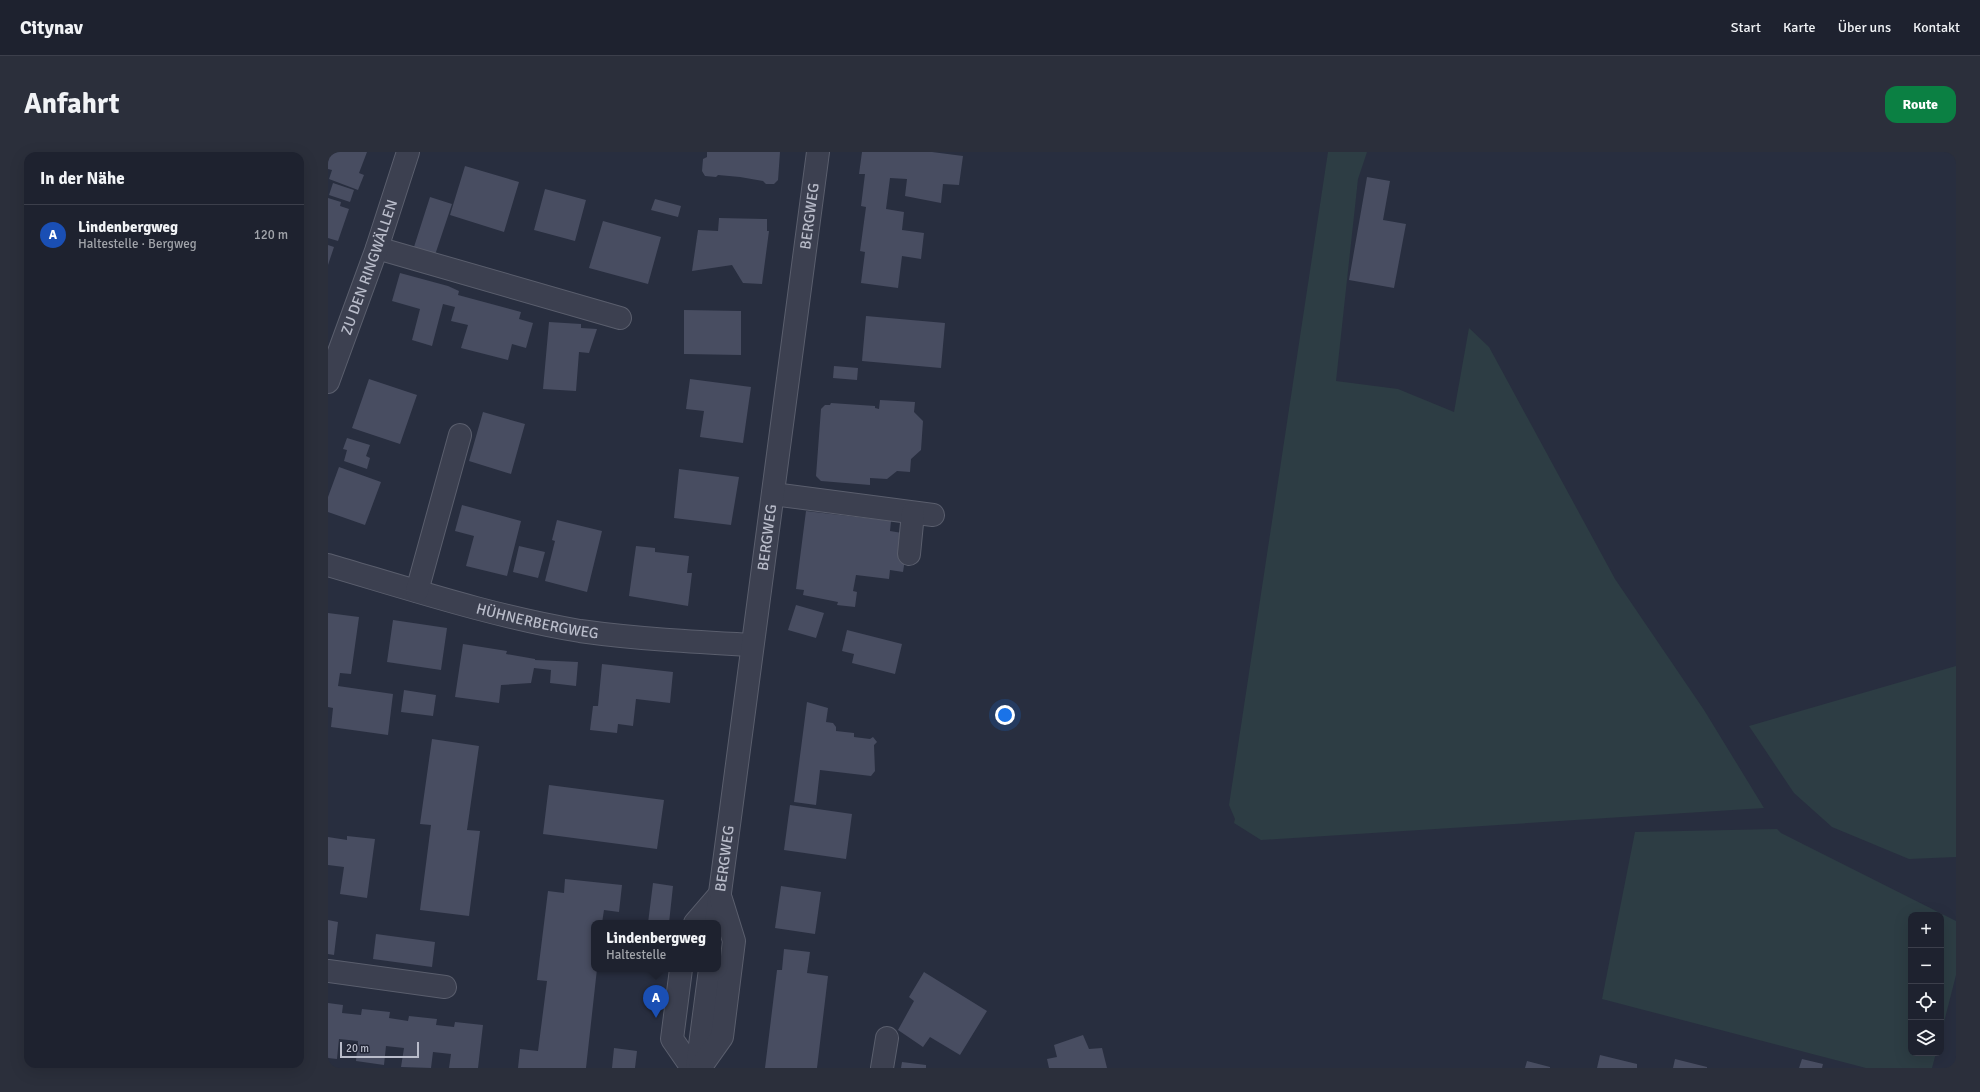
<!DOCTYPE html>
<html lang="de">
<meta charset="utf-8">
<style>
body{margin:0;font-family:Signika,sans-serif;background:#2b2f3b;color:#f1f3f6}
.controls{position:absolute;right:12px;bottom:12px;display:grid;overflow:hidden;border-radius:8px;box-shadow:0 4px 16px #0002}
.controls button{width:36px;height:36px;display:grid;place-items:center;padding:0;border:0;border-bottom:1px solid #3c3f4b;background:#1e222f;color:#f1f3f6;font:20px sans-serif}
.scale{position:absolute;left:12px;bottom:10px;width:79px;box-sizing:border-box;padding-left:4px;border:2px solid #b9bcca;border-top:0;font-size:11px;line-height:14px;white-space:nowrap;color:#b9bcca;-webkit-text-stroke:3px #212535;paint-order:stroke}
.you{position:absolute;left:677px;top:563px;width:14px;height:14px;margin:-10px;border:3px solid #fff;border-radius:50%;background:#1a73e8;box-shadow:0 0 0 6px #1a73e833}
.badge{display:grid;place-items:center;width:26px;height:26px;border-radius:50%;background:#0b8043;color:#fff;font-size:13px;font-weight:700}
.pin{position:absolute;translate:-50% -33px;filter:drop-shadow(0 1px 2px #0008)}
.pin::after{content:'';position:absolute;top:21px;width:14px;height:12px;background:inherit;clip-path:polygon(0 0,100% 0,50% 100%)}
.popup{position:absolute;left:263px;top:768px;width:130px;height:52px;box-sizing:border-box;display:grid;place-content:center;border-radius:8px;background:#1e222f;filter:drop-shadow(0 1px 3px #0005);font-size:13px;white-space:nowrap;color:#a1a4aa}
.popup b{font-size:15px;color:#f1f3f6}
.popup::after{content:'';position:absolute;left:50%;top:100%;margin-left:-8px;border:8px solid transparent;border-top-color:#1e222f}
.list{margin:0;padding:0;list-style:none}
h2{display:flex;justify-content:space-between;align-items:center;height:52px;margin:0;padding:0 16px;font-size:17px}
h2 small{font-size:13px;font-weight:400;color:#a1a4aa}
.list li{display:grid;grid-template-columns:26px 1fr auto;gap:12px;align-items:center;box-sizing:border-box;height:60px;padding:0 16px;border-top:1px solid #3c3f4b}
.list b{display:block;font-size:15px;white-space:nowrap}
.list p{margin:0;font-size:13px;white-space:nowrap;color:#a1a4aa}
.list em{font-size:13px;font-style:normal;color:#a1a4aa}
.icon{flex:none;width:22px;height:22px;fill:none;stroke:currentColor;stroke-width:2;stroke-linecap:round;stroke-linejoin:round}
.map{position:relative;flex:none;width:1628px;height:916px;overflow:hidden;border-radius:12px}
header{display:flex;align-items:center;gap:24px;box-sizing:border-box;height:56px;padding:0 20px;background:#1e222f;border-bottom:1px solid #3c3f4b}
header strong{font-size:19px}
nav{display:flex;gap:22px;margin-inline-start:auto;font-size:14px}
.intro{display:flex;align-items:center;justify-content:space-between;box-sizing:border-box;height:96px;padding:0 24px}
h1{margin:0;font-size:28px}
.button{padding:10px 18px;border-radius:12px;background:#0b8043;color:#fff;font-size:14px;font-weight:700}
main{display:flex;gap:24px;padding:0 24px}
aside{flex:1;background:#1e222f;border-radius:12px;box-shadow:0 4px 16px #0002}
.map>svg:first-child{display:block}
.green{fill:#2d3d44}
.building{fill:#484d61}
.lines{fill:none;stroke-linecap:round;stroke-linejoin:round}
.minor-casing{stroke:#5a5e6d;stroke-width:24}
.minor{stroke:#3c4050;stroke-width:22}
.labels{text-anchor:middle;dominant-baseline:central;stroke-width:3;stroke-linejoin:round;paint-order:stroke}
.street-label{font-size:15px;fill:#b9bcca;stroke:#212535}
</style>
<header>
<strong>Citynav</strong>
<nav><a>Start</a><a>Karte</a><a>Über uns</a><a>Kontakt</a></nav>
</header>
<div class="intro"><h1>Anfahrt</h1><a class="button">Route</a></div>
<main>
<aside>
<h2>In der Nähe<small></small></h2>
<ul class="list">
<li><span class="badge" style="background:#1a4fb4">A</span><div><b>Lindenbergweg</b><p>Haltestelle · Bergweg</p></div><em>120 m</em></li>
</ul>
</aside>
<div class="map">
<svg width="1628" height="916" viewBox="0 0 1628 916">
<rect width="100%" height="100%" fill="#282e3f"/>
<!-- green -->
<path class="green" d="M 1000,0 L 1039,0 L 1030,27 L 1008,229 L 1070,237 L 1126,260 L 1141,176 L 1161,195 L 1287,427 L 1376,558 L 1436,656 L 933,688 L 906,671 L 907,667 L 901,653 Z
M 1628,514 L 1628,705 L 1581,707 L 1504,675 L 1466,641 L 1421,574 Z
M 1449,677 L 1453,681 L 1628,769 L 1628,823 L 1613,882 L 1613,763 L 1583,763 L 1583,901 L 1608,901 L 1604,916 L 1538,916 L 1274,847 L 1307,680 Z"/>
<!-- building -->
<path class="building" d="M 0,0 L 39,0 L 31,21 L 36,23 L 30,38 L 1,27 L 4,18 L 0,17 Z
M 379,0 L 452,0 L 450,28 L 446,32 L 438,32 L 435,29 L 412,25 L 390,23 L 388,25 L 377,24 L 374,19 L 375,7 L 379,5 Z
M 534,0 L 604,0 L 635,4 L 631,33 L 615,32 L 613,51 L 577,44 L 579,27 L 562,26 L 558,57 L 576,60 L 574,78 L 596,81 L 593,107 L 574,104 L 570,136 L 533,131 L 537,100 L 532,99 L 538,55 L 533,54 L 537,22 L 531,22 Z
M 137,14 L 191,30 L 176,80 L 122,63 Z
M 1039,25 L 1062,29 L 1055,68 L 1078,72 L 1066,136 L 1021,128 Z
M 5,31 L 26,38 L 22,50 L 1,43 Z
M 217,37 L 258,48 L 247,89 L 206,78 Z
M 102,45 L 124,52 L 106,106 L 85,98 Z
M 0,46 L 13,50 L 12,54 L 21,57 L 10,89 L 0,86 Z
M 327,47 L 353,54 L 350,65 L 323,58 Z
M 391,66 L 439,67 L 439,79 L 441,79 L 434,132 L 415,131 L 404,113 L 364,119 L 370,78 L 390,79 Z
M 275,69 L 333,85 L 320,132 L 261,116 Z
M 0,93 L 6,95 L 0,113 Z
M 72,121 L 120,134 L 131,139 L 130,143 L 193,160 L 191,167 L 205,171 L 198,196 L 184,192 L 180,208 L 133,196 L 140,173 L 123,169 L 127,155 L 115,152 L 104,194 L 84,188 L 92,157 L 64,149 Z
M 356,158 L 413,159 L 413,203 L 356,202 Z
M 538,164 L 617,171 L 613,216 L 534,209 Z
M 221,170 L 253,172 L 253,176 L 269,177 L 261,201 L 251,200 L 248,239 L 215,237 Z
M 506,214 L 530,216 L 529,228 L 505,226 Z
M 41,227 L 89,243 L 72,292 L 24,276 Z
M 362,227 L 423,235 L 415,291 L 372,285 L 376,259 L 358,257 Z
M 552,248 L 587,250 L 586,260 L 595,269 L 593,298 L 583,307 L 582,320 L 569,319 L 559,327 L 542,326 L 542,333 L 493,329 L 488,324 L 493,257 L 497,253 L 502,253 L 503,251 L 547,254 L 547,256 L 551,257 Z
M 155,260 L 197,272 L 183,322 L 141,309 Z
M 19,286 L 42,293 L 38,304 L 42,306 L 39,317 L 16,309 L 19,298 L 15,297 Z
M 11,315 L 53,330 L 37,373 L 0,360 L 0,345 Z
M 351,317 L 411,325 L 403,373 L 346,366 Z
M 134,353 L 193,369 L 179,424 L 138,414 L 146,384 L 127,379 Z
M 478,359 L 563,369 L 562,379 L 574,381 L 578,401 L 575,420 L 562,418 L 561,427 L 528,423 L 525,439 L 529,440 L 527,455 L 509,453 L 510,450 L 475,443 L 476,438 L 468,437 Z
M 229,368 L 274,379 L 259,440 L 217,429 L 227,389 L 224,388 Z
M 191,394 L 217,400 L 210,426 L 185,420 Z
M 308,394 L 327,396 L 327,400 L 361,404 L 359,421 L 364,421 L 360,454 L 301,444 Z
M 468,453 L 496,461 L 488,486 L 460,478 Z
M 0,461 L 31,465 L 23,522 L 12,521 L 10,534 L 65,542 L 60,583 L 3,575 L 5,556 L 0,555 Z
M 65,468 L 119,476 L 113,518 L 59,510 Z
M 519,478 L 574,492 L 567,522 L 524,511 L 526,502 L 514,499 Z
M 135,492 L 179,499 L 178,502 L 207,507 L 207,508 L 250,510 L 248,534 L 222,531 L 223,518 L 206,516 L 203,531 L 173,533 L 171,551 L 127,545 Z
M 274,512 L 345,520 L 342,551 L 308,547 L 305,574 L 290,572 L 289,581 L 262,578 L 265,554 L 270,554 Z
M 76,538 L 108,543 L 105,564 L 73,560 Z
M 479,550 L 500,556 L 498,570 L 505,571 L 508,575 L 508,579 L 526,581 L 526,585 L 542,587 L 545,585 L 549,590 L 546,593 L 547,619 L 543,624 L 492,618 L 488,653 L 466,650 Z
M 104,587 L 151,594 L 139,678 L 152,679 L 141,764 L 92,758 L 103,673 L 92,672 Z
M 221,633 L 336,648 L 329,697 L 215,682 Z
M 462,653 L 524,662 L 518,707 L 456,698 Z
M 19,684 L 47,687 L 39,746 L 12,742 L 16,715 L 0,713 L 0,685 L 19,688 Z
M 237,727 L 294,733 L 291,760 L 276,758 L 274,771 L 266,771 L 266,817 L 269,817 L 258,916 L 190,916 L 192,897 L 210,899 L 219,829 L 209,828 L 220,739 L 236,741 Z
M 325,731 L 345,734 L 341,771 L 320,771 Z
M 453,734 L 493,740 L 487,782 L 447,776 Z
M 0,768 L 10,770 L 6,803 L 0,802 Z
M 48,782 L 107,790 L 104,815 L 45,807 Z
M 456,797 L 482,800 L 479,821 L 500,824 L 489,916 L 437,916 L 449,818 L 454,818 Z
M 315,817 L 336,817 L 335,821 L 314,818 Z
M 596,820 L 659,859 L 632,903 L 602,885 L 595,895 L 570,878 L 586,849 L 581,845 Z
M 0,851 L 15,853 L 14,861 L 33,863 L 34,857 L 62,860 L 61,866 L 80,869 L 81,864 L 109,867 L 108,873 L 126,875 L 127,870 L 155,873 L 150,916 L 121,916 L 123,902 L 105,900 L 103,916 L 73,915 L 76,896 L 58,894 L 56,913 L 28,909 L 30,889 L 11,887 L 9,907 L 0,906 Z
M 755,883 L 761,897 L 774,896 L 779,916 L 721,916 L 719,907 L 729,905 L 726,893 Z
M 286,896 L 309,899 L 307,916 L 284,916 Z
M 1272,903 L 1309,912 L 1309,916 L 1269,916 Z
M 1347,907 L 1379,915 L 1379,916 L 1345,916 Z
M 1474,907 L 1495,912 L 1494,916 L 1471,916 Z
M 1199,909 L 1222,915 L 1222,916 L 1197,916 Z
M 574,910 L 598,913 L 598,916 L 573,916 Z"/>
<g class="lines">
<defs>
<g id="minor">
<path d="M 49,96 L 292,166"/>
<path id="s1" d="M 0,230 L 49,96 L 80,0"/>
<path d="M 445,342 L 605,363"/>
<path d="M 581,402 L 585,361"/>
<path id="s2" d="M 0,413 C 82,437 167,465 252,479 C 309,487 367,490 424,493"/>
<path d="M 89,439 L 132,283"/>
<path d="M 367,771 L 392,742"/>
<path id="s3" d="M 388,771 L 490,0"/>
<path d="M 353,817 L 344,887 L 364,916"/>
<path d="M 0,819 L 117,835"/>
<path d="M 369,916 L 382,817"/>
<path d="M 372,916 L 394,885 L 406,789 L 393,747"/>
<path d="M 554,916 L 559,886"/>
</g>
</defs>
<!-- minor casing -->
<use href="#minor" class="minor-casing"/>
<!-- minor -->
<use href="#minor" class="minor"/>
</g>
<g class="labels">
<!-- street labels -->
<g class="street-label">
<text stroke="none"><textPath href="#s3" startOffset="713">BERGWEG</textPath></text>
<text stroke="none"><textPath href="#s1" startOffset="122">ZU DEN RINGWÄLLEN</textPath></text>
<text stroke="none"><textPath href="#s3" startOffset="389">BERGWEG</textPath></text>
<text stroke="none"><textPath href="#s2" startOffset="217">HÜHNERBERGWEG</textPath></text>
<text stroke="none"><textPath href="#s3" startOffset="65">BERGWEG</textPath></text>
</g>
</g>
</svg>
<div class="controls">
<button>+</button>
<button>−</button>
<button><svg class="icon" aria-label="locate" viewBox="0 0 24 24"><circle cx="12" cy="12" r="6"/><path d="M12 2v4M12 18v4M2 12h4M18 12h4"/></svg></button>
<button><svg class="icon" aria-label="layers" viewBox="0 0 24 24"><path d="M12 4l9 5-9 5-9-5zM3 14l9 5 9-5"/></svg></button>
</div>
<div class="scale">20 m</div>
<div class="you"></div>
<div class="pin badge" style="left:328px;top:866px;background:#1a4fb4">A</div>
<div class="popup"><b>Lindenbergweg</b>Haltestelle</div>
</div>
</main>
